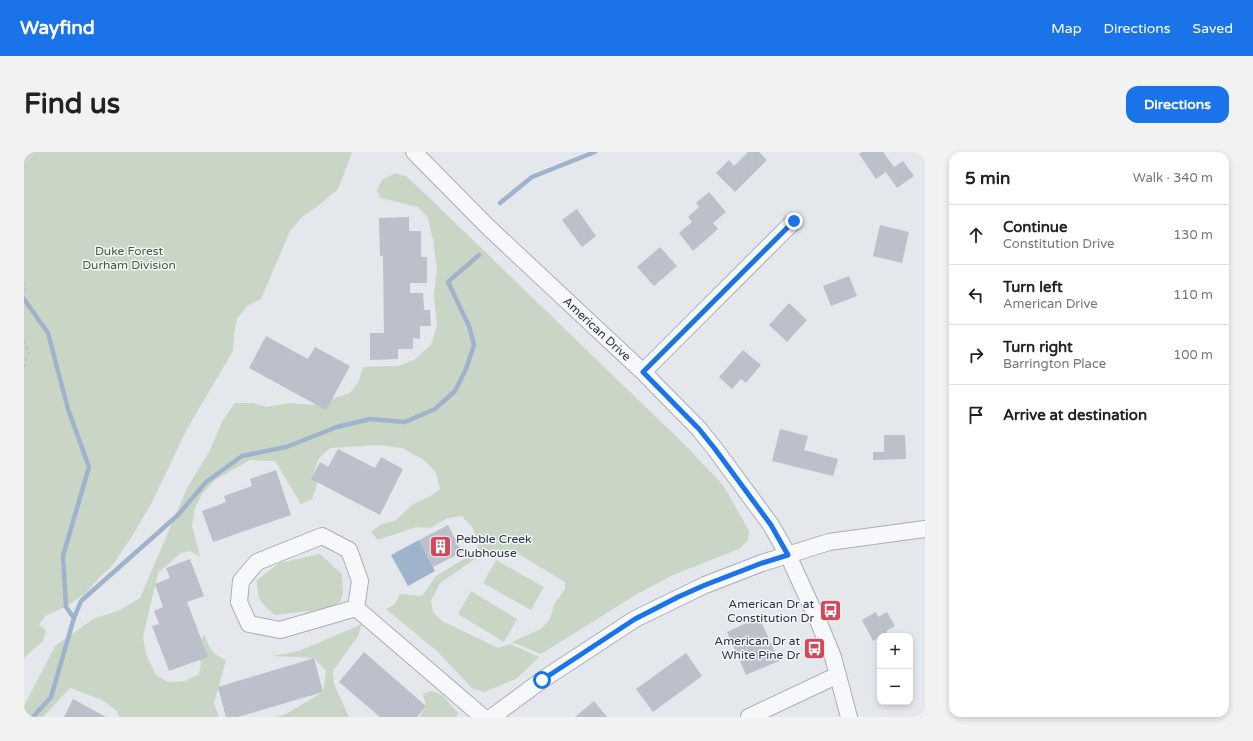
<!DOCTYPE html>
<meta charset="utf-8">
<style>
body{margin:0;font-family:"Varela Round",sans-serif;background:#f2f2f2;color:#222}
.controls{position:absolute;right:12px;bottom:12px;display:grid;overflow:hidden;border-radius:8px;box-shadow:0 2px 6px #0003}
.controls button{width:36px;height:36px;display:grid;place-items:center;padding:0;border:0;border-bottom:1px solid #e0e0e0;background:#fff;color:#222;font:20px sans-serif}
.stop{position:absolute;width:12px;height:12px;margin:-9px;border:3px solid #1a73e8;border-radius:50%;background:#fff}
.stop.end{background:#1a73e8;border-color:#fff;box-shadow:0 1px 4px #0008}
.list{margin:0;padding:0;list-style:none}
h2{display:flex;justify-content:space-between;align-items:center;height:52px;margin:0;padding:0 16px;font-size:17px}
h2 small{font-size:13px;font-weight:400;color:#767676}
.list li{display:grid;grid-template-columns:26px 1fr auto;gap:12px;align-items:center;box-sizing:border-box;height:60px;padding:0 16px;border-top:1px solid #e0e0e0}
.list b{display:block;font-size:15px;white-space:nowrap}
.list p{margin:0;font-size:13px;white-space:nowrap;color:#767676}
.list em{font-size:13px;font-style:normal;color:#767676}
.icon{flex:none;width:22px;height:22px;fill:none;stroke:currentColor;stroke-width:2;stroke-linecap:round;stroke-linejoin:round}
.map{position:relative;flex:none;width:901px;height:565px;overflow:hidden;border-radius:12px}
header{display:flex;align-items:center;gap:24px;box-sizing:border-box;height:56px;padding:0 20px;background:#1a73e8;color:#fff}
header strong{font-size:19px}
nav{display:flex;gap:22px;margin-inline-start:auto;font-size:14px}
.intro{display:flex;align-items:center;justify-content:space-between;box-sizing:border-box;height:96px;padding:0 24px}
h1{margin:0;font-size:28px}
.button{padding:10px 18px;border-radius:12px;background:#1a73e8;color:#fff;font-size:14px;font-weight:700}
main{display:flex;gap:24px;padding:0 24px}
aside{flex:1;background:#fff;border-radius:12px;box-shadow:0 2px 6px #0003}
.map>svg:first-child{display:block}
.green{fill:#c9d6c5}
.water{fill:#9fb4cc}
.lines{fill:none;stroke-linecap:round;stroke-linejoin:round}
.stream{stroke:#9fb4cc;stroke-width:4.5}
.building{fill:#bbc0ca}
.minor-casing{stroke:#a9aeb7;stroke-width:18}
.path{stroke:#c2c5cb;stroke-width:2.5;stroke-dasharray:3 3;stroke-linecap:butt}
.minor{stroke:#f7f8fa;stroke-width:16}
.route{stroke:#1a73e8;stroke-width:5}
.labels{text-anchor:middle;dominant-baseline:central;stroke-width:3;stroke-linejoin:round;paint-order:stroke}
.park-label{font-size:12px;fill:#3f6138;stroke:#f4f6f9}
.street-label{font-size:12px;fill:#2b3445;stroke:#f4f6f9}
.poi-label{font-size:12px;fill:#2b3445;stroke:#f4f6f9;text-anchor:end}
</style>
<header>
<strong>Wayfind</strong>
<nav><a>Map</a><a>Directions</a><a>Saved</a></nav>
</header>
<div class="intro"><h1>Find us</h1><a class="button">Directions</a></div>
<main>
<div class="map">
<svg width="901" height="565" viewBox="0 0 901 565">
<rect width="100%" height="100%" fill="#e4e7ec"/>
<!-- green -->
<path class="green" d="M 0,0 L 328,0 L 326,6 L 314,37 L 294,54 L 278,65 L 266,79 L 237,147 L 223,154 L 213,167 L 210,183 L 209,199 L 164,275 L 127,352 L 110,381 L 88,414 L 75,426 L 62,441 L 43,454 L 21,464 L 15,473 L 22,478 L 19,489 L 0,506 Z
M 371,21 L 382,24 L 394,35 L 662,294 L 699,333 L 725,379 L 724,388 L 715,397 L 649,423 L 613,442 L 517,502 L 488,490 L 517,477 L 526,467 L 530,453 L 541,437 L 541,430 L 491,400 L 462,402 L 451,407 L 416,431 L 407,449 L 409,460 L 418,469 L 474,496 L 486,492 L 515,505 L 492,527 L 460,540 L 448,536 L 413,499 L 362,457 L 371,452 L 376,442 L 398,444 L 412,424 L 450,401 L 455,391 L 448,375 L 438,364 L 424,366 L 406,376 L 392,375 L 354,388 L 347,380 L 356,373 L 372,368 L 389,352 L 405,345 L 416,337 L 412,321 L 400,308 L 378,296 L 353,293 L 306,296 L 295,306 L 290,320 L 293,333 L 288,347 L 277,352 L 251,309 L 226,308 L 191,328 L 178,342 L 171,356 L 168,373 L 176,405 L 166,399 L 157,401 L 134,421 L 119,485 L 122,502 L 132,523 L 144,530 L 161,529 L 175,522 L 177,511 L 173,499 L 180,482 C 186,497 187,501 202,508 L 190,551 L 195,565 L 95,565 L 93,559 L 78,548 L 46,536 L 19,565 L 0,565 L 0,554 L 31,494 L 69,467 L 94,459 L 116,446 L 163,336 L 185,300 L 199,268 L 211,251 L 230,251 L 242,255 L 265,251 L 290,253 L 326,241 L 335,229 L 339,215 L 374,214 L 390,208 L 407,193 L 413,174 L 410,143 L 413,117 L 409,88 L 404,66 L 394,55 L 357,46 L 353,38 L 358,28 Z
M 296,402 L 318,422 L 319,442 L 316,450 L 303,457 L 251,463 C 237,451 233,447 233,428 L 255,411 Z
M 472,408 L 520,435 L 507,458 L 459,431 Z
M 447,439 L 493,467 L 480,490 L 434,462 Z
M 338,472 L 334,484 L 309,519 L 310,532 L 325,565 L 252,565 L 262,562 L 299,540 L 302,519 L 290,506 L 248,504 L 275,499 Z
M 407,539 L 418,543 L 434,561 L 432,565 L 396,565 L 402,554 L 399,542 Z"/>
<!-- water -->
<path class="water" d="M 395,388 L 411,419 L 384,434 L 367,403 Z"/>
<g class="lines">
<!-- stream -->
<path class="stream" d="M 476,51 L 508,25 L 571,0
M 0,147 L 24,181 L 44,257 L 65,315 L 39,404 L 42,455 L 50,466
M 9,565 L 27,545 L 50,466 L 57,449 L 154,363 L 182,330 L 218,304 L 262,295 L 313,275 L 346,267 L 381,270 L 411,257 L 431,239 L 442,217 L 450,193 L 445,174 L 424,130 L 455,103"/>
</g>
<!-- building -->
<path class="building" d="M 724,0 L 735,0 L 743,8 L 711,40 L 692,21 L 705,8 L 710,14 Z
M 838,0 L 859,0 L 870,15 L 879,9 L 890,24 L 873,36 L 862,20 L 852,27 L 835,2 Z
M 685,40 L 702,60 L 689,71 L 694,77 L 669,99 L 655,81 L 668,70 L 664,65 L 675,55 L 672,51 Z
M 553,57 L 572,84 L 558,95 L 538,68 Z
M 385,65 L 385,79 L 397,79 L 397,105 L 403,105 L 403,131 L 386,131 L 386,141 L 399,141 L 400,158 L 406,158 L 407,174 L 396,174 L 396,187 L 389,186 L 389,197 L 374,197 L 374,207 L 346,208 L 346,181 L 360,181 L 359,104 L 356,104 L 355,66 Z
M 856,73 L 885,80 L 878,111 L 849,104 Z
M 636,95 L 653,114 L 630,134 L 613,115 Z
M 825,124 L 833,144 L 807,154 L 799,134 Z
M 765,151 L 783,168 L 763,190 L 745,173 Z
M 242,184 L 284,207 L 291,195 L 326,214 L 302,258 L 225,216 Z
M 719,198 L 737,213 L 722,231 L 717,227 L 708,237 L 695,225 Z
M 756,277 L 784,284 L 780,298 L 814,307 L 809,324 L 748,309 Z
M 860,283 L 881,283 L 882,307 L 849,308 L 849,300 L 860,300 Z
M 314,297 L 351,316 L 357,305 L 379,317 L 356,363 L 287,327 L 296,310 L 304,315 Z
M 252,318 L 267,363 L 189,390 L 178,359 L 202,350 L 200,344 L 228,334 L 226,327 Z
M 424,373 L 438,400 L 409,415 L 395,388 Z
M 166,407 L 180,444 L 163,450 L 184,505 L 145,519 L 128,474 L 135,472 L 130,459 L 139,455 L 131,432 L 146,426 L 142,416 Z
M 852,460 L 854,465 L 863,460 L 871,474 L 862,479 L 863,481 L 849,489 L 838,468 Z
M 735,465 L 755,509 L 722,523 L 703,480 Z
M 340,500 L 402,554 L 393,565 L 356,565 L 315,530 Z
M 662,501 L 678,524 L 629,560 L 612,537 Z
M 290,506 L 299,540 L 214,565 L 202,565 L 194,535 Z
M 49,547 L 82,565 L 40,565 Z
M 570,549 L 583,565 L 551,565 Z"/>
<g class="lines">
<defs>
<path id="minor" d="M 390,0 L 464,75 L 619,220 L 675,277 L 691,297 L 747,373 L 764,403 L 795,471 L 809,505 L 825,565
M 619,220 L 770,69
M 298,384 L 325,398 L 336,429 L 332,456 L 256,478 L 225,472 L 215,450 L 217,429 L 233,410 Z
M 332,456 L 459,565
M 468,565 L 518,528 L 611,467 L 681,433 L 738,411 L 805,390 L 901,377
M 725,565 L 814,523"/>
</defs>
<!-- minor casing -->
<use href="#minor" class="minor-casing"/>
<!-- path -->
<path class="path" d="M 0,131 L 1,138 L 0,140
M 0,189 L 4,201 L 0,216"/>
<!-- minor -->
<use href="#minor" class="minor"/>
</g>
<g class="lines">
<!-- route -->
<path class="route" d="M 518,528 L 611,467 L 654,445 L 681,433 L 738,411 L 764,403 L 747,373 L 691,297 L 675,277 L 619,220 L 770,69"/>
</g>
<!-- icons -->
<defs>
<symbol id="building-square" viewBox="-11 -11 22 22"><rect x="-9" y="-9" width="18" height="18" rx="4" fill="#d1495b" stroke="#f4f6f9"/><path d="M-4-6H4V6H1V3H-1V6H-4ZM-2.5-4.3h1.7v1.8h-1.7ZM.8-4.3h1.7v1.8H.8ZM-2.5-1h1.7V.8h-1.7ZM.8-1h1.7V.8H.8Z" fill="#fff"/></symbol>
<symbol id="bus-square" viewBox="-11 -11 22 22"><rect x="-9" y="-9" width="18" height="18" rx="4" fill="#d1495b" stroke="#f4f6f9"/><path d="M-5-6H5V4H4V6H2V4H-2V6H-4V4H-5ZM-3.5-4V0h7V-4ZM-3.5 1.2v1.5H-2V1.2ZM2 1.2v1.5H3.5V1.2Z" fill="#fff"/></symbol>
</defs>
<g fill-rule="evenodd">
<use href="#building-square" x="404" y="382" width="25" height="25"/>
<use href="#bus-square" x="794" y="446" width="25" height="25"/>
<use href="#bus-square" x="778" y="484" width="25" height="25"/>
</g>
<g class="labels">
<!-- park labels -->
<g class="park-label">
<text x="105" y="99">Duke Forest<tspan x="105" dy="14">Durham Division</tspan></text>
</g>
<!-- street labels -->
<g class="street-label">
<text transform="translate(573 177) rotate(43)">American Drive</text>
</g>
<!-- poi labels -->
<g class="poi-label">
<text x="432" y="387" text-anchor="start">Pebble Creek<tspan x="432" dy="14">Clubhouse</tspan></text>
<text x="790" y="452">American Dr at<tspan x="790" dy="14">Constitution Dr</tspan></text>
<text x="776" y="489">American Dr at<tspan x="776" dy="14">White Pine Dr</tspan></text>
</g>
</g>
</svg>
<div class="controls">
<button>+</button>
<button>−</button>
</div>
<div class="stop" style="left:518px;top:528px"></div>
<div class="stop end" style="left:770px;top:69px"></div>
</div>
<aside>
<h2>5 min<small>Walk · 340 m</small></h2>
<ul class="list">
<li><svg class="icon" aria-label="ahead" viewBox="0 0 24 24"><path d="M12 20V5M6 11l6-6 6 6"/></svg><div><b>Continue</b><p>Constitution Drive</p></div><em>130 m</em></li>
<li><svg class="icon" aria-label="left" viewBox="0 0 24 24"><path d="M17 20v-9H6M10 6l-5 5 5 5"/></svg><div><b>Turn left</b><p>American Drive</p></div><em>110 m</em></li>
<li><svg class="icon" aria-label="right" viewBox="0 0 24 24"><path d="M7 20v-9h11M14 6l5 5-5 5"/></svg><div><b>Turn right</b><p>Barrington Place</p></div><em>100 m</em></li>
<li><svg class="icon" aria-label="arrive" viewBox="0 0 24 24"><path d="M6 21V4h12l-3 4 3 4H6"/></svg><div><b>Arrive at destination</b></div></li>
</ul>
</aside>
</main>
